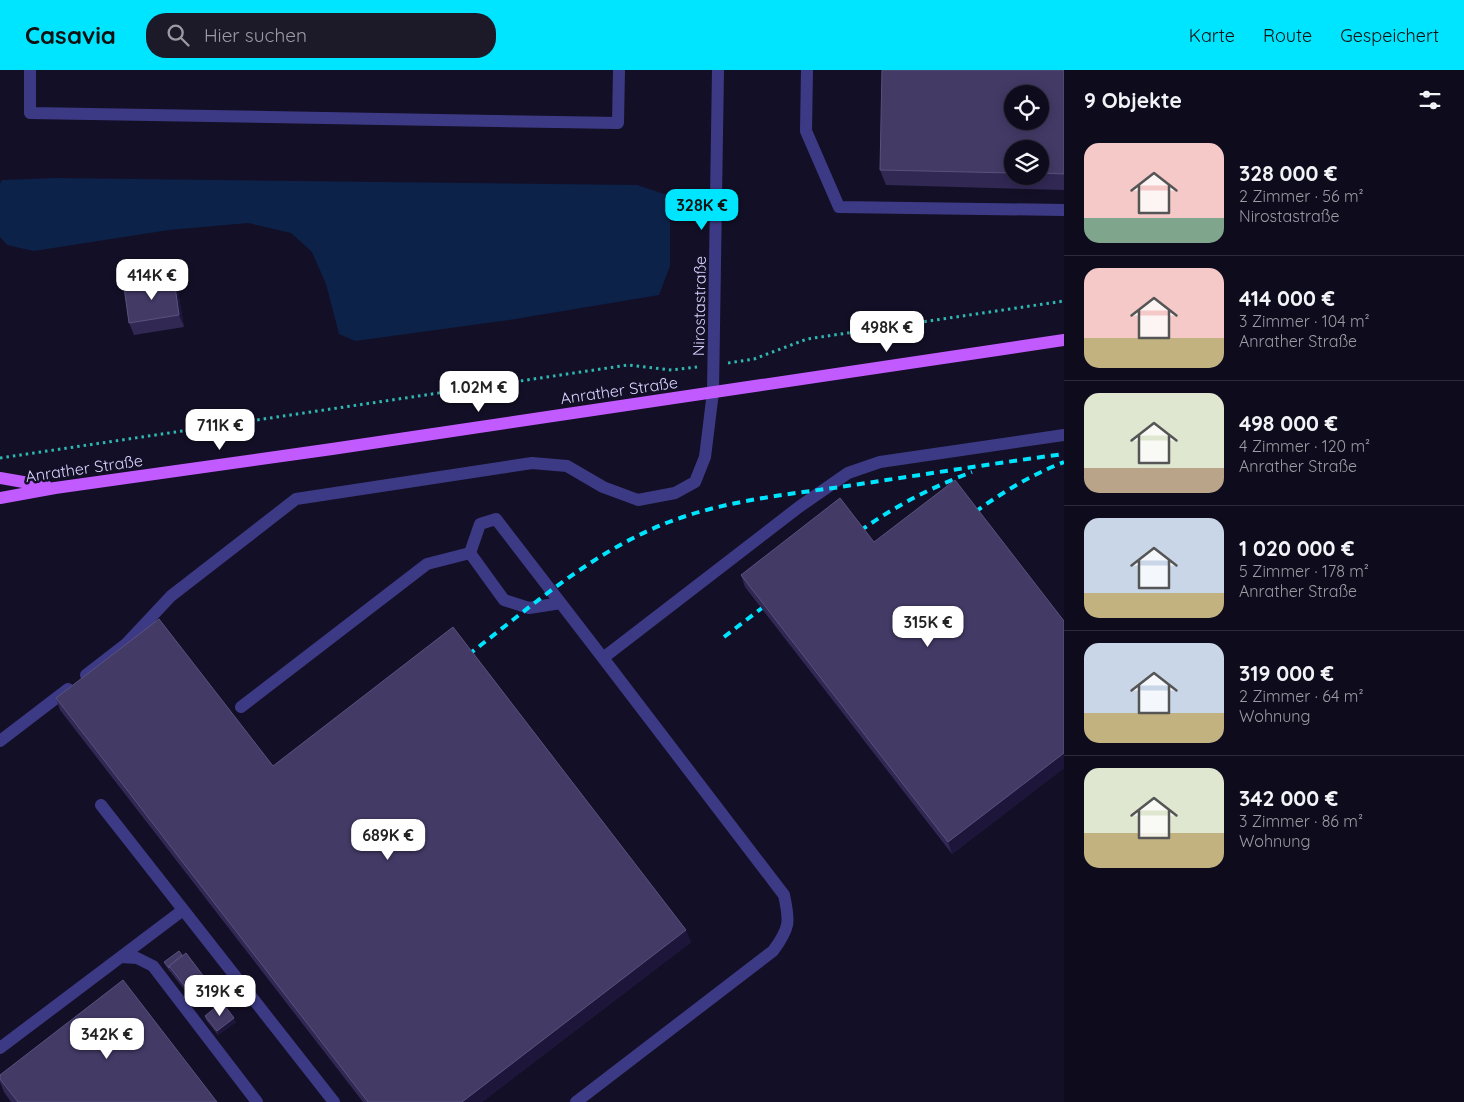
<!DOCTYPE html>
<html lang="de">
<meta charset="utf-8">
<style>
:root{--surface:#0e0b1c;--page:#1c1929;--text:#f1f3f6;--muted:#9b9ba3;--line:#2e2b3b;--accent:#00e5ff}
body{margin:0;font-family:Quicksand,sans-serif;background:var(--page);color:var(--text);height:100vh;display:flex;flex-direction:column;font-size:19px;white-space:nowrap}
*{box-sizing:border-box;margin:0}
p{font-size:16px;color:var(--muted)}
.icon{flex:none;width:28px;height:28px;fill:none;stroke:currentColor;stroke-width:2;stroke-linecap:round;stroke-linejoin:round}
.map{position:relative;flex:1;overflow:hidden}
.drawer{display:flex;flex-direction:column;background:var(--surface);width:400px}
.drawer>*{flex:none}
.fabs{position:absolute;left:1004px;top:15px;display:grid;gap:10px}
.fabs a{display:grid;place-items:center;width:45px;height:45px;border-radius:50%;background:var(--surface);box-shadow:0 2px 12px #0003,0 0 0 1px var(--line);font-size:25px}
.price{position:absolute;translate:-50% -42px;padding:0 11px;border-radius:10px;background:#fff;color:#222;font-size:16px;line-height:32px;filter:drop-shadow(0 1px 2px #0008)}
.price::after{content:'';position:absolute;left:50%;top:30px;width:15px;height:11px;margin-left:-8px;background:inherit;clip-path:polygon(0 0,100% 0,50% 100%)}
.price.selected{background:var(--accent);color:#111}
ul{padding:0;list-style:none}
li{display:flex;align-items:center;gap:15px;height:125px;padding:0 20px}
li+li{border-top:1px solid var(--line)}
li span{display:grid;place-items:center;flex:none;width:140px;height:100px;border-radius:15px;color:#555}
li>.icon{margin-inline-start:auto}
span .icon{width:60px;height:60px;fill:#fffc;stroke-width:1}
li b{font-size:21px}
h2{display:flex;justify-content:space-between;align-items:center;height:60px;padding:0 20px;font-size:21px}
header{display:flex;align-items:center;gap:30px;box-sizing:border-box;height:70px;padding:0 25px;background:var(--accent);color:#111}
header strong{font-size:24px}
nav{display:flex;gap:28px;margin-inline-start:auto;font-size:18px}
.search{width:350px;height:45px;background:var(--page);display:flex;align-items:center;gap:12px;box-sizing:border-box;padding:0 18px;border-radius:20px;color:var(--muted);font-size:19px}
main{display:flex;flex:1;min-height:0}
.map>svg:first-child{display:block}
.water{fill:#0c2248}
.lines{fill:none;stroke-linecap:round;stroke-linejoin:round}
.path{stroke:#2fb8b0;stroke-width:3;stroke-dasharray:2.5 4;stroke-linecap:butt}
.minor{stroke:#3d3a85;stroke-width:12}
.major{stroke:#c25bff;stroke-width:12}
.rail{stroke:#00e5ff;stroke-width:4;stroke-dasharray:8 6;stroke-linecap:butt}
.wall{fill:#312854;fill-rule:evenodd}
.shaded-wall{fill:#1d163a}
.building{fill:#433a66;stroke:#5a527e;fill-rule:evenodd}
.labels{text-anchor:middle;stroke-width:5;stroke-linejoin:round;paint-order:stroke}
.street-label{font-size:16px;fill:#d9d4ff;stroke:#130f26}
</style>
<header>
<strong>Casavia</strong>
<div class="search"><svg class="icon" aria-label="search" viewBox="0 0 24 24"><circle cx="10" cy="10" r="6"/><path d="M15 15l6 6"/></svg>Hier suchen</div>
<nav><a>Karte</a><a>Route</a><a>Gespeichert</a></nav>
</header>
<main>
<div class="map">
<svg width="1064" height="1032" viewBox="0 0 1064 1032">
<rect width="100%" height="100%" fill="#130f26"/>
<path class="water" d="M 56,108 L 637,115 L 667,125 L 670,152 L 670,196 L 659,225 L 509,250 L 355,271 L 339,264 L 326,214 L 312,182 L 291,163 L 248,153 L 169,160 L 34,181 L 7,175 L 0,167 L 0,114 L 2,110 Z"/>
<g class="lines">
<path class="path" d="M 728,293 L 754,289 L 807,269 L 1064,231
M 0,388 L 628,295 L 672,300 L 697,297"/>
<path class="minor" d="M 30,0 L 30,43 L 618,53 L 619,0
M 807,0 L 806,61 L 839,137 L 1064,140
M 470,483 L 504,530 L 529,538 L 561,533
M 86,605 L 126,574 L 171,526 L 296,429 L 532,393 L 567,396 L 603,417 L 638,430 L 675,423 L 695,412 L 705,387 L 713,322 L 718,0
M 241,637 L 427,494 L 470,483 L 480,454 L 496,449 L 603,588
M 0,671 L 68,619
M 101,735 L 334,1032
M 121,887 L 137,888 L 153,896 L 257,1032
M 0,978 L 183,840
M 576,1032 L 773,881 C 790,858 790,852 784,825 L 603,588 L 799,437 L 848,403 L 880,392 L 1064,365"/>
<path class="major" d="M 0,408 L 46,416
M 0,428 L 55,418 L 332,379 L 1064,270"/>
<path class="rail" d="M 975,442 C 1003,422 1031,405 1064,392
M 860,461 C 895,436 932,417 972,402
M 724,567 L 762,538
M 468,585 C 532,536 593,481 669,452 C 724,431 783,425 840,417 C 914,406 989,394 1064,384"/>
</g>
<path class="wall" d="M 1064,0 L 1064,120 L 886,115 L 880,100 ZM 1012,79 L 1040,79 L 1040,106 L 1012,106 Z
M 174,209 L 178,221 L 184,257 L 134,265 L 129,253 Z
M 874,472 L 1064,551 L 1064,698 L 952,784 L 745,517 L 741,505 Z
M 56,628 L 273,696 L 691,872 L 482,1032 L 363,1032 L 60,640 Z
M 164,892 L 214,925 L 198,937 L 172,904 L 171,902 L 170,902 L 166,896 Z
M 205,946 L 236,952 L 218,965 L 206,950 Z
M 0,1005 L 217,1032 L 11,1032 L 4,1022 L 0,1012 Z"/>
<path class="shaded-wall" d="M 174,209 L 178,221 L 184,257 L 179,245 Z
M 1064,683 L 1064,698 L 952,784 L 948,772 Z
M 686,860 L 691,872 L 482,1032 L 462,1032 Z
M 211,916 L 214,925 L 198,937 L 195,929 Z
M 234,948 L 236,952 L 218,965 L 217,961 Z"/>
<path class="building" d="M 882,0 L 1064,0 L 1064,104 L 1040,103 L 1040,79 L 1012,79 L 1012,103 L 880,100 ZM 1012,24 L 1040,24 L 1040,51 L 1012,51 Z
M 174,209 L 179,245 L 129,253 L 124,217 Z
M 955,410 L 1064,551 L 1064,683 L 948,772 L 741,505 L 840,428 L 874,472 Z
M 159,549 L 273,696 L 453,557 L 686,860 L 462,1032 L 368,1032 L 56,628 Z
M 179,881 L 182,885 L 169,896 L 169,898 L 164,892 Z
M 186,883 L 211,916 L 195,929 L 169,896 Z
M 123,910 L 217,1032 L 18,1032 L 0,1009 L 0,1005 Z
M 222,932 L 234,948 L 217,961 L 205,946 Z"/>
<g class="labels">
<g class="street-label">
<text transform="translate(699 236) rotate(-89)" y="6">Nirostastraße</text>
<text transform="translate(619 320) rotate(-8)" y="6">Anrather Straße</text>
<text transform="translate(84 398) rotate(-8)" y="6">Anrather Straße</text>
</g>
</g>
</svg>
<div class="fabs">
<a><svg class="icon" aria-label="locate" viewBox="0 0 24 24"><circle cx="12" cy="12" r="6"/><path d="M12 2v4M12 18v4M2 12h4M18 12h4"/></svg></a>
<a><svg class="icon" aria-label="layers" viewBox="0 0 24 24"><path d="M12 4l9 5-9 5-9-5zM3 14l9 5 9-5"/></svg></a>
</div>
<b class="price selected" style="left:702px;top:161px">328K €</b>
<b class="price" style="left:152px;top:231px">414K €</b>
<b class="price" style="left:887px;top:283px">498K €</b>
<b class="price" style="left:479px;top:343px">1.02M €</b>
<b class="price" style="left:220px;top:381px">711K €</b>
<b class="price" style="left:928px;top:578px">315K €</b>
<b class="price" style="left:388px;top:791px">689K €</b>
<b class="price" style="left:220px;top:947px">319K €</b>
<b class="price" style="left:107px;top:990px">342K €</b>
</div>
<section class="drawer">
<h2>9 Objekte<svg class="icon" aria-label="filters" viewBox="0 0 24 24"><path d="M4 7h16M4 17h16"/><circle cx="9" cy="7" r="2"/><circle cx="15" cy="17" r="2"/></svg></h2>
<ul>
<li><span style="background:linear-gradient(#f6c9c9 75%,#7fa58c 0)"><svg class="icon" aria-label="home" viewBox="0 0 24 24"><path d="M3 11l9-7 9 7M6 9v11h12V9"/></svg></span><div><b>328 000 €</b><p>2 Zimmer · 56 m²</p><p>Nirostastraße</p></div></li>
<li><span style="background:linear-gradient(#f6c9c9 70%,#c2b280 0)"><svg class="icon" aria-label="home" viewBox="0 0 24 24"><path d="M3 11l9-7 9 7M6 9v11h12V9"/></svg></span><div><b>414 000 €</b><p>3 Zimmer · 104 m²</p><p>Anrather Straße</p></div></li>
<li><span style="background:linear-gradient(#dfe7d0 75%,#b9a48a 0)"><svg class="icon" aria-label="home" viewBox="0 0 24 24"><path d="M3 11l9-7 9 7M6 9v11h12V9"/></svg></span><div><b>498 000 €</b><p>4 Zimmer · 120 m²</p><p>Anrather Straße</p></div></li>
<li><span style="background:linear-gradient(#c9d6e8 75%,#c2b280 0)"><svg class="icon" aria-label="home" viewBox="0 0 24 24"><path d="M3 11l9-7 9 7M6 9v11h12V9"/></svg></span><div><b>1 020 000 €</b><p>5 Zimmer · 178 m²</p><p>Anrather Straße</p></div></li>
<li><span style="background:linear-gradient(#c9d6e8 70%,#c2b280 0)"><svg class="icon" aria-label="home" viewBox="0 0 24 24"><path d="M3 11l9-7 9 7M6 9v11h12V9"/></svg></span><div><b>319 000 €</b><p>2 Zimmer · 64 m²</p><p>Wohnung</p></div></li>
<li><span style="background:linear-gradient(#dfe7d0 65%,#c2b280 0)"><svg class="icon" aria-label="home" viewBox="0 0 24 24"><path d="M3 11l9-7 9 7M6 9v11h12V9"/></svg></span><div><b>342 000 €</b><p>3 Zimmer · 86 m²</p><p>Wohnung</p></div></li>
</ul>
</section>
</main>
